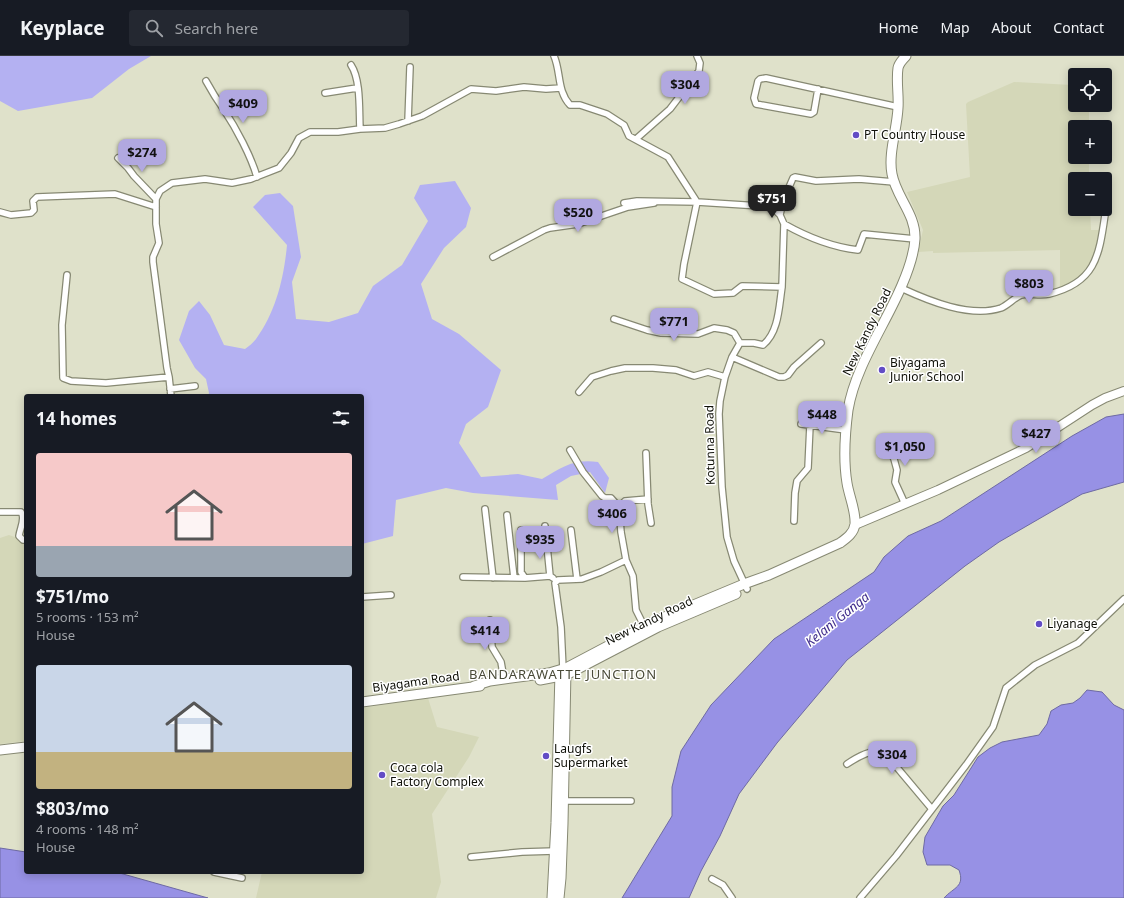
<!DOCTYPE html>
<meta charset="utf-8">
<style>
:root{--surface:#171b24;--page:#242831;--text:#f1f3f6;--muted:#9ea1a6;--line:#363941;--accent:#b1a8e0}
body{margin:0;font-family:"Noto Sans",sans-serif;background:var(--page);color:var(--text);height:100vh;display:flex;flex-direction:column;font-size:15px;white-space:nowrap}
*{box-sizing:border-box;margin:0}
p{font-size:13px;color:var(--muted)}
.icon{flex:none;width:22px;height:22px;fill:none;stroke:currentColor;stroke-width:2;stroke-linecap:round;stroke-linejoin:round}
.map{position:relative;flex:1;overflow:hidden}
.details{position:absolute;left:24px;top:338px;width:340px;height:480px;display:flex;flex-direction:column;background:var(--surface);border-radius:4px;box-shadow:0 2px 10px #0003}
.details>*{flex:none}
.buttons{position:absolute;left:1068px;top:12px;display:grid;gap:8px}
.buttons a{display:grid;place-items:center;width:44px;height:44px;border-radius:4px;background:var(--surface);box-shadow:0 2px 10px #0003;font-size:20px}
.price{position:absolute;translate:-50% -34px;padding:0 9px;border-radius:8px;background:var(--accent);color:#111;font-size:13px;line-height:26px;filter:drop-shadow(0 1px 2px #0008)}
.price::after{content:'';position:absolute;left:50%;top:24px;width:12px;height:9px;margin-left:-6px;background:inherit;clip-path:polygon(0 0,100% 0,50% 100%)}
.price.selected{background:#222;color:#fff}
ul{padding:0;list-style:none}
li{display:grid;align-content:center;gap:8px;height:212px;padding:0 12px}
li span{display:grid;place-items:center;height:124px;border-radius:4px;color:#555}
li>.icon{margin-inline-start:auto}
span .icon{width:72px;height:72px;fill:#fffc;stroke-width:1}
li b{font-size:17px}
h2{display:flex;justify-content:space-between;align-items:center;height:48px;padding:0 12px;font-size:17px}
header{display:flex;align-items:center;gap:24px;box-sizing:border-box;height:56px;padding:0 20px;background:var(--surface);border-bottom:1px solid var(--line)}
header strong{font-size:19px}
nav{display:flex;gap:22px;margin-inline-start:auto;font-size:14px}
.search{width:280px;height:36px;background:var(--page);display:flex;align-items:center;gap:10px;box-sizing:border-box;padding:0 14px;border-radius:4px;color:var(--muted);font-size:15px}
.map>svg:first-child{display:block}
.built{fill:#d4d7b8}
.green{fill:#b4b1f2}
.water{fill:#9791e5;stroke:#6e6aa3}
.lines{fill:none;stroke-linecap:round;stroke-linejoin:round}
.street-casing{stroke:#878973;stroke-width:8}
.secondary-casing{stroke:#878973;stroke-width:10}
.primary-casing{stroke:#878973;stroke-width:11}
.street{stroke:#fff;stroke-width:5.5}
.secondary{stroke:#fff;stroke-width:8}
.primary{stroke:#fff;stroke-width:9}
.poi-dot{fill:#624cc5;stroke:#fff;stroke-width:1.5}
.labels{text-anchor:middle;stroke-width:3;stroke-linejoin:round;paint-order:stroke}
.poi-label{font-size:12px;fill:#0f1008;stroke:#fff;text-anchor:start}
.street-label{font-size:12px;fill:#0f1008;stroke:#fff}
.water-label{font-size:13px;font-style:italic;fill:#402d8d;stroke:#fff}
.neighbourhood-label{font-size:13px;letter-spacing:1px;fill:#494a37;stroke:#fff}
</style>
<header>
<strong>Keyplace</strong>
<div class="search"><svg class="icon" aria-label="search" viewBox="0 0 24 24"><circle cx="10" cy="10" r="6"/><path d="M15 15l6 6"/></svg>Search here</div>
<nav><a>Home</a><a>Map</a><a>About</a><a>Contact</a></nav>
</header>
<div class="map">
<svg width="1124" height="842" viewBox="0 0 1124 842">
<rect width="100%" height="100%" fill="#dfe1ca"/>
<path class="built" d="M 1014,26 L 1072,29 L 1075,28 L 1075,49 L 1089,49 L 1089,71 L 1075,71 L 1075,101 L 1089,101 L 1089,123 L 1075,123 L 1075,153 L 1090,153 L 1091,174 L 1101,174 L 1095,200 L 1088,218 L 1060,233 L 1060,194 L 933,197 L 933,195 L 918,196 L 923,174 L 907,136 L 970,121 L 966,48 L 968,46 Z
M 9,479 L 26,485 L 26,685 L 0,688 L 0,482 Z
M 428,642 L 437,671 L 479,681 L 469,701 L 432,758 L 441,826 L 436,842 L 256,842 L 262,816 L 362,816 L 362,652 Z"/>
<path class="green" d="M 0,0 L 151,0 L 129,13 L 92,42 L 18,55 L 0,45 Z
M 455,125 L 471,152 L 466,171 L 444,192 L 421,228 L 432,263 L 459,278 L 501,314 L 488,351 L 466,368 L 459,387 L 481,421 L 518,418 L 542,423 C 563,411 573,403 598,406 L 609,422 L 605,437 L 590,416 L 571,420 L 556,429 L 558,444 L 473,437 L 446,432 L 396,444 L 393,480 L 362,488 L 362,340 L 208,340 L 209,337 L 206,323 L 195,312 L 179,284 L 189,255 L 199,245 L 210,259 L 224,289 L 245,293 C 249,290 253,287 256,283 C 276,256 284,221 287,189 L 253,151 L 265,139 L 280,137 L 293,150 L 301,201 L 292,226 L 296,263 L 329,266 L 358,257 L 373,230 L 402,209 L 428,165 L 414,142 L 420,129 Z"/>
<path class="water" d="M 1124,358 L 1124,426 L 1082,438 L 999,486 L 965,510 L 847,604 L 777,687 L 739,738 L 720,780 L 701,815 L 689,842 L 622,842 L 672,760 L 672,731 L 681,695 L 711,649 L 774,583 L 874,516 L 884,501 L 908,480 L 941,465 L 1072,380 L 1106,361 Z
M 1087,634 L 1102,636 L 1114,649 L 1124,654 L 1124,842 L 944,842 C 954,831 965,831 959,814 L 950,809 L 927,809 L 923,796 L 925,781 L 943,750 L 954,739 L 978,701 L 990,692 L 1002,686 L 1039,679 L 1047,668 L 1051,655 L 1061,649 L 1073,647 L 1080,642 Z
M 0,792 L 26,796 L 26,816 L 116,816 L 208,842 L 0,842 Z"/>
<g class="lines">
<defs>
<path id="street" d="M 554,0 C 561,16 557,35 570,49 L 580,49 L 607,58 L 624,69 L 629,80 L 668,101 L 697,146 L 684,208 L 682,223 L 714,238 L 733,237 L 742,230 L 782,231 C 779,250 779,276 763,289 L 754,287 L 740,287 L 732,301 L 725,321 L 720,345 L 719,358 L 722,431 L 727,481 L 734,505 L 747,533
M 351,9 C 361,24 359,54 360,73
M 206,25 C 212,36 217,44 224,54 C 236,72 251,100 257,121
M 818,33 L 814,56 L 811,58 L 756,48 L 754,42 L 758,25 L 760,23 L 766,22 L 898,51
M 325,37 L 357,32
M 408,65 L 410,11
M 636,83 L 670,53 L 699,15 L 700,7 L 697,0
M 118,102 L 128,112 L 134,120 L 156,143
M 624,147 L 637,145 L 697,146 L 760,150 L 773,152 L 780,159 L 783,145 L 793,122 L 795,121 L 816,125 L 859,123 L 894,126
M 0,156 L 11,159 L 31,157 L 34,154 L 33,145 L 37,141 L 115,138 L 156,151
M 780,159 L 784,168 L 782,231
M 784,168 C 807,181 831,191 858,194 L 864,178 L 915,183
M 493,201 L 544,174 L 550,172 L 578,168 L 628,151 L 654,147
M 67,219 L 62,269 L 63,322 L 71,325 L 106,327 L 169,321
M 901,232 C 929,245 970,262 1001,252 C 1008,249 1014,242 1021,239 C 1029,237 1040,240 1049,238 C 1095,227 1099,201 1105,159
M 614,263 L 647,274 L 661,277 L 698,278 L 714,272 L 727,274 L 734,277 L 740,287
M 732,301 L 779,321 L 784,321 L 788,319 L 794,311 L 821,287
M 170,333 L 195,330
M 579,336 L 592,321 L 611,315 L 625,312 L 653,312 L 676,314 L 694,320 L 708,316 L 725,321
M 171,340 L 169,321 L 167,312 L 153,206 L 153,201 L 159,187 L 156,168 L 156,143 L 160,135 L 172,127 L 205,123 L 232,127 L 251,123 L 279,112 L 291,97 L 299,82 L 310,76 L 338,76 L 360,73 L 385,72 L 399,68 L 422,60 L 471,33 L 496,35 L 524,31 L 546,33 L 561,32
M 801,368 L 846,374
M 884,382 L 894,403 L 897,414 L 895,426 L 905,448
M 570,394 L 583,416 L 602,440 L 605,442 L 611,442 L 619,451 L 621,476 L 626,504 L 633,520 L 636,554 L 645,572
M 646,397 L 648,448 L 651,467
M 619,451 L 625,445 L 648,443
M 485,453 L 493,522
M 0,456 L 21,456 C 26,462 20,472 19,480 L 23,484 L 26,484
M 507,459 L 514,522
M 794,465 L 795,437 L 797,425 L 808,412 L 810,369
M 545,470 L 550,520 L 553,522
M 521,474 L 521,516 L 525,522 L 550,520
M 571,474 L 577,523
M 463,521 L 525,522
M 362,541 L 391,539
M 490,564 L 492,591 L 501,606 L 504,623
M 563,613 L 561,571 L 555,527 L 558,524 L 582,523 L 601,516 L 626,504
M 847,708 C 856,702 873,692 884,696 L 931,752
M 563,745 L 631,745
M 471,801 L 522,796 L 555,795
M 214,816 L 242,822
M 712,823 L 723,829 L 732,842
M 860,842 L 896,800 L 966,709 L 993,671 L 1006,632 L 1035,609 L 1078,587 L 1124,543"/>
<path id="secondary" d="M 855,469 L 938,434 L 1026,392 L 1092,349 L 1105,342 L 1124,335"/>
<path id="primary" d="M 540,624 L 566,619 L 658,571 L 736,538
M 474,630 L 490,625 L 549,617 L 566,612 L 655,565 L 744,528 L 769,519 L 840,487 C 847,482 854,477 855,468 C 856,455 849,440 847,427 C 843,403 845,377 848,354 C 855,311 885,269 902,229 C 908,215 914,199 915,183 C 916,158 896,141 892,118 C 888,98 897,73 898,52 C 899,39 896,25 898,12 C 899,7 902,4 906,0
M 362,646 L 480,630
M 0,694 L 26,691
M 552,842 L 556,767 L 560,616
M 559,842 L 561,822 L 563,767 L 566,614"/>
</defs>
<use href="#street" class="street-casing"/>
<use href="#secondary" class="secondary-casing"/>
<use href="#primary" class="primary-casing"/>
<use href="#street" class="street"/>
<use href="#secondary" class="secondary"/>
<use href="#primary" class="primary"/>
</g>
<g class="poi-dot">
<circle cx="856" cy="79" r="4"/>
<circle cx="882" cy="314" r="4"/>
<circle cx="1039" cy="568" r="4"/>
<circle cx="546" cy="700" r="4"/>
<circle cx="382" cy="719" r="4"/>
</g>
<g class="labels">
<g class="poi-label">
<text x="864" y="83">PT Country House</text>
<text x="890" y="311">Biyagama<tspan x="890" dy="14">Junior School</tspan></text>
<text x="1047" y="572">Liyanage</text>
<text x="554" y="697">Laugfs<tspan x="554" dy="14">Supermarket</tspan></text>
<text x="390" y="716">Coca cola<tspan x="390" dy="14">Factory Complex</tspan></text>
</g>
<g class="street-label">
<text transform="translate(867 276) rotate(-64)" y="4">New Kandy Road</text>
<text transform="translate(710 389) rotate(-91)" y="4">Kotunna Road</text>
<text transform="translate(649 565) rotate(-26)" y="4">New Kandy Road</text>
<text transform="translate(416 626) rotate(-8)" y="4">Biyagama Road</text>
</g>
<g class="water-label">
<text transform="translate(837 563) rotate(-39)" y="5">Kelani Ganga</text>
</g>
<g class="neighbourhood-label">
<text x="563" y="623">BANDARAWATTE JUNCTION</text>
</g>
</g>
</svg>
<div class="buttons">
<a><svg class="icon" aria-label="locate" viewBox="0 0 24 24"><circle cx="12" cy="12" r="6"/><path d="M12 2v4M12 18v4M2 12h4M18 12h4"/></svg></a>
<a>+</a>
<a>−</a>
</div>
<b class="price" style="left:685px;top:49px">$304</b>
<b class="price" style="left:243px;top:68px">$409</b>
<b class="price" style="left:142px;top:117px">$274</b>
<b class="price selected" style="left:772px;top:163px">$751</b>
<b class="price" style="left:578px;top:177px">$520</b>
<b class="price" style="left:1029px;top:248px">$803</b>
<b class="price" style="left:674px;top:286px">$771</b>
<b class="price" style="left:822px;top:379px">$448</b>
<b class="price" style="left:1036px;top:398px">$427</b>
<b class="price" style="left:905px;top:411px">$1,050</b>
<b class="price" style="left:612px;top:478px">$406</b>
<b class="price" style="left:540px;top:504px">$935</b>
<b class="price" style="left:485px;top:595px">$414</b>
<b class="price" style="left:892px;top:719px">$304</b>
<section class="details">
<h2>14 homes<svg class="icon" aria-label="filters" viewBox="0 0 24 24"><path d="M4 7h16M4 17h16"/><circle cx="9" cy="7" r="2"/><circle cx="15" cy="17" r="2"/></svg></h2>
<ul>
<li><span style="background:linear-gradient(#f6c9c9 75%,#9aa5b1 0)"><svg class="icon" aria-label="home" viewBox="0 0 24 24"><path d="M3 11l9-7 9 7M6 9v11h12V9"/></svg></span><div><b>$751/mo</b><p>5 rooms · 153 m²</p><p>House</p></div></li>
<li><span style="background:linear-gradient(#c9d6e8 70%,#c2b280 0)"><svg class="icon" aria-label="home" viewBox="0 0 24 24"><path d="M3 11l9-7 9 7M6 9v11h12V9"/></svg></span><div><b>$803/mo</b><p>4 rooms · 148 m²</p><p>House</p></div></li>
</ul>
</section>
</div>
